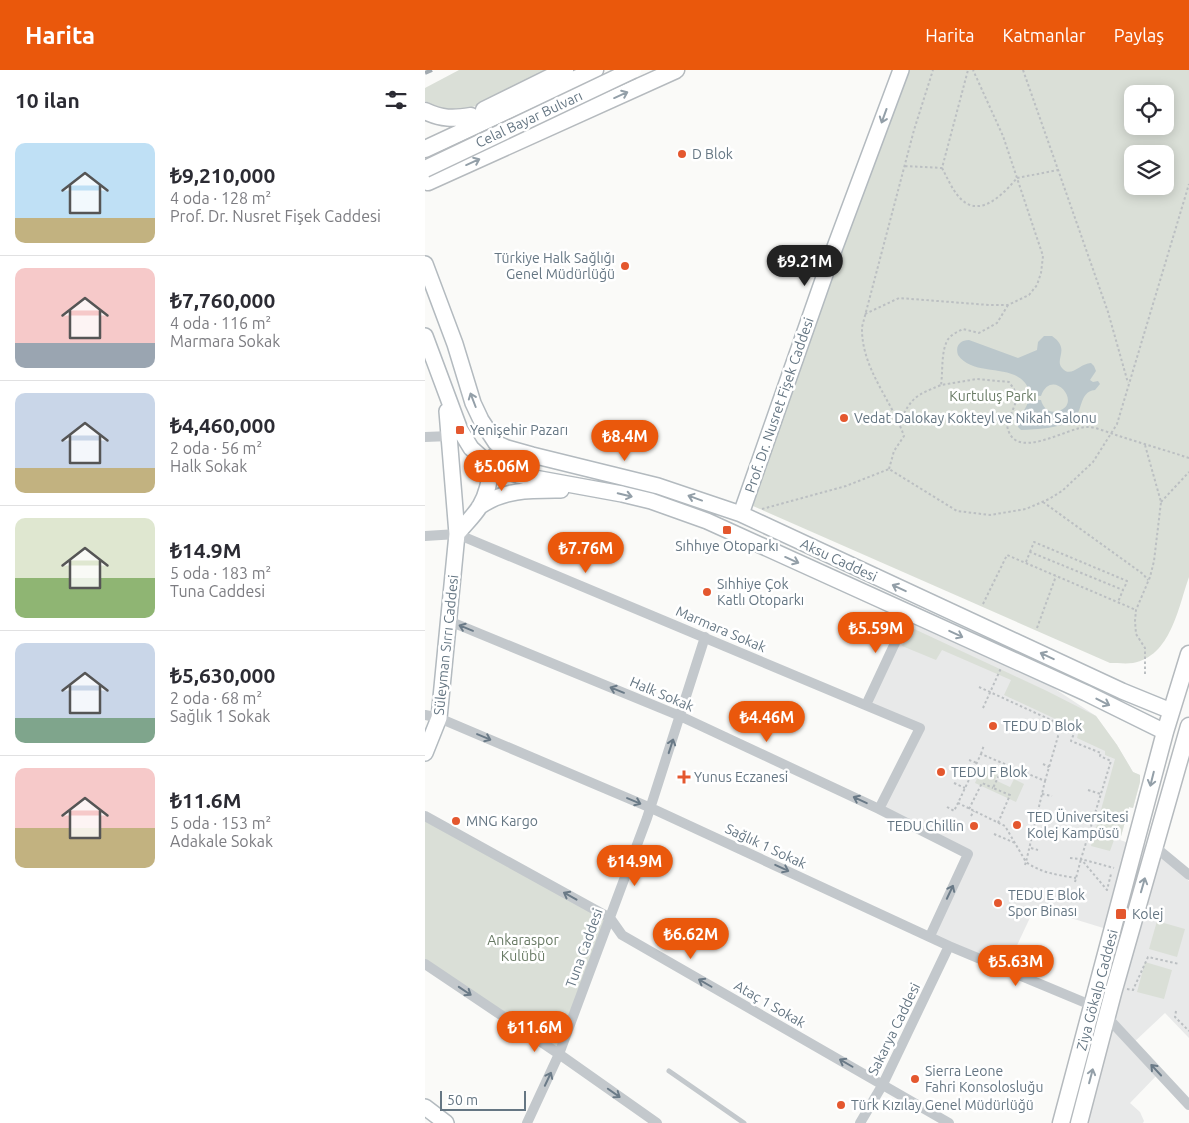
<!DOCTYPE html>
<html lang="tr">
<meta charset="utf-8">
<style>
:root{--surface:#fff;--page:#f2f2f3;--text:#2b2b33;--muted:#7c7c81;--line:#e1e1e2;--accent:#ea580c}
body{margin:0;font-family:Ubuntu,sans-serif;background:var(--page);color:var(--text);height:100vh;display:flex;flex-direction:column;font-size:19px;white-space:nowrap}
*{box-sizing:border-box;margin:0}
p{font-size:16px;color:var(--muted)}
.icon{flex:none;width:28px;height:28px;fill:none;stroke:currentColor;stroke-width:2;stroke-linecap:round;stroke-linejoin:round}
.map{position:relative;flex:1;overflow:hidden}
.side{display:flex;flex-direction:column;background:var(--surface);width:425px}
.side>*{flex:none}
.controls{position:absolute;left:699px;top:15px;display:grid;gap:10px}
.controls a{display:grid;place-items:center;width:50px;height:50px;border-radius:10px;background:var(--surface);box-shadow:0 2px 12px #0003;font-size:25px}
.scale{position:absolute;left:15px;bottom:12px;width:86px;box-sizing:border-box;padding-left:5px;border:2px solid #657683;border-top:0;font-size:14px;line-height:18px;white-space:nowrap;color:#657683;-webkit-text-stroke:4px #fff;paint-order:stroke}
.price{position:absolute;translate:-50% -42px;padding:0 11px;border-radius:18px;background:var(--accent);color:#fff;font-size:16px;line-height:32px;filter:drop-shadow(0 1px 2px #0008)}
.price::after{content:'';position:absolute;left:50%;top:30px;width:15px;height:11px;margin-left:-8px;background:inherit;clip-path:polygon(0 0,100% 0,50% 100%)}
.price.current{background:#222;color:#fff}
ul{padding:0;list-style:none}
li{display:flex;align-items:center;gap:15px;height:125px;padding:0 15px}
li+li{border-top:1px solid var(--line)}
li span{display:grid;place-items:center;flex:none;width:140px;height:100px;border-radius:10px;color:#555}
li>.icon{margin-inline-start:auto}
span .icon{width:60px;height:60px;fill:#fffc;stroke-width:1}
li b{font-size:21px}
h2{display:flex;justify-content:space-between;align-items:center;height:60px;padding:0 15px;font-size:21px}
header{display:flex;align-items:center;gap:30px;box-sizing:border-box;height:70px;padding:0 25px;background:var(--accent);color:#fff}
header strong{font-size:24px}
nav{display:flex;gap:28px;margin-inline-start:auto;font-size:18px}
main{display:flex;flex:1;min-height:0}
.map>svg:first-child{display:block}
.built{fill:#e8e9e9}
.green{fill:#dadfd7;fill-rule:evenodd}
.water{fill:#bbc7cb}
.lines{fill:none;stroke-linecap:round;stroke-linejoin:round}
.secondary-casing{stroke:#b3babf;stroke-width:18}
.primary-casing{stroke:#b5babe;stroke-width:19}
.path{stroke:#bbbfc2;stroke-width:2;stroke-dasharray:2.5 2.5;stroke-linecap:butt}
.lane{stroke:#c3c8cc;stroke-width:5}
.street{stroke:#c3c8cc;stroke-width:10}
.secondary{stroke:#fff;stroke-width:15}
.primary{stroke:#fff;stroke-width:16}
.rail{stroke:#a2aab0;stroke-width:4;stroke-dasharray:8 4;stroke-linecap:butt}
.primary-bridge-casing{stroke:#b5babe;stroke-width:19;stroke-linecap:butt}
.primary-bridge{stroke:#fff;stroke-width:16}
.oneway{stroke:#939fa8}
.oneway2{stroke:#6a7a87}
.poi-dot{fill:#e4572e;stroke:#fff;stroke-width:2}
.labels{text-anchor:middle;stroke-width:5;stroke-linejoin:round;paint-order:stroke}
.street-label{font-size:14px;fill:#657683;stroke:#fff}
.poi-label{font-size:14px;fill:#657683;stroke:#fff;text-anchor:start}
.park-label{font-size:14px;fill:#687a64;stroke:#fff}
</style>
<header>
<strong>Harita</strong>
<nav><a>Harita</a><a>Katmanlar</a><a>Paylaş</a></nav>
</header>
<main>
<section class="side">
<h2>10 ilan<svg class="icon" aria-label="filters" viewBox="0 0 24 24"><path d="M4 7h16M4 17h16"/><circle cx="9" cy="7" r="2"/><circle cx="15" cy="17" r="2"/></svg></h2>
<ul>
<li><span style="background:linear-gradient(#bfe0f5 75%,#c2b280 0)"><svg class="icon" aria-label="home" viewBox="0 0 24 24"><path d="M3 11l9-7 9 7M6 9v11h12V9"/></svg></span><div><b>₺9,210,000</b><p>4 oda · 128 m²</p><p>Prof. Dr. Nusret Fişek Caddesi</p></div></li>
<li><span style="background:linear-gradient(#f6c9c9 75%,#9aa5b1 0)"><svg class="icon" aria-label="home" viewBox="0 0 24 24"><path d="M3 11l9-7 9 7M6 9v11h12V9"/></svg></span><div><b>₺7,760,000</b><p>4 oda · 116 m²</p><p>Marmara Sokak</p></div></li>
<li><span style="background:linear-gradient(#c9d6e8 75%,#c2b280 0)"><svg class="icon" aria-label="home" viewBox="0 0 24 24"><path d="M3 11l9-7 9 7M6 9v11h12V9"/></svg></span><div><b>₺4,460,000</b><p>2 oda · 56 m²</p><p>Halk Sokak</p></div></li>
<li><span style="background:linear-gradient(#dfe7d0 60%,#8fb573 0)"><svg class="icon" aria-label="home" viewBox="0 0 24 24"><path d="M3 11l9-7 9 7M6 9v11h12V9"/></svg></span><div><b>₺14.9M</b><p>5 oda · 183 m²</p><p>Tuna Caddesi</p></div></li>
<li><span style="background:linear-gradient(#c9d6e8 75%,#7fa58c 0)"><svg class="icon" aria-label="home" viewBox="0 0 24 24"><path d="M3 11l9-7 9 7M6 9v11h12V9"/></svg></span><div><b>₺5,630,000</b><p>2 oda · 68 m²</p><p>Sağlık 1 Sokak</p></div></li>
<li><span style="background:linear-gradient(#f6c9c9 60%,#c2b280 0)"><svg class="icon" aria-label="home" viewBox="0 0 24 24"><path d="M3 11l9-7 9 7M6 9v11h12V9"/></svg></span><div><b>₺11.6M</b><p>5 oda · 153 m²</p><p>Adakale Sokak</p></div></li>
</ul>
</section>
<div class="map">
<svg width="764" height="1053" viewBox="0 0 764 1053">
<rect width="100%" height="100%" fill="#fafaf8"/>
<path class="built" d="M 484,543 L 582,587 L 671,646 L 692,675 L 708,702 L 715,705 L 715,712 L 708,738 L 704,737 L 695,770 L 710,775 L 723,776 L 764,811 L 764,968 L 740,943 L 707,974 L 734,1003 L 705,1033 L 715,1042 L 719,1051 L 718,1053 L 653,1053 L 688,923 L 697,925 L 733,794 L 721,782 L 709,781 L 688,861 L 610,837 L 581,899 L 505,866 L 543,784 L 454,739 L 495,658 L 441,635 Z"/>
<path class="green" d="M 34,0 L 127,0 C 102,12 51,43 25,40 C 16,40 8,35 0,31 L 0,18 Z
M 476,0 L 764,0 L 764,507 C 753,538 746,586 708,593 C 701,594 692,593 685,593 L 328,436 L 404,193 ZM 708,24 L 740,24 L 740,56 L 708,56 ZM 708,84 L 740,84 L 740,116 L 708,116 Z
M 485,557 L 622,621 L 671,646 L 692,675 L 708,702 L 715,705 L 715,712 L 708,738 L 704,737 L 695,770 L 689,770 L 685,781 L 666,776 L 690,689 L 680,685 L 680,681 L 652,668 L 654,660 L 579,625 L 586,610 L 517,580 L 511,590 L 477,576 Z
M 558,695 L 574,702 L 570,710 L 585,717 L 589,709 L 599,714 L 591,732 L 550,713 Z
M 0,746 L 185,848 L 134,984 L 0,894 Z
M 732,851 L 760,859 L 752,887 L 724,879 Z
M 720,892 L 747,900 L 739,929 L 712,922 Z"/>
<path class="water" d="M 619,266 L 627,266 C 646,279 629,289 637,298 C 646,309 655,293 666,293 L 669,296 L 671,301 L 665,310 L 668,312 L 673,311 L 675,314 L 670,320 C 653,322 659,342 647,350 C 633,359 613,359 596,360 L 593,357 C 593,346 602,339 604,329 L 616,330 C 618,338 624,344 633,341 C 659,334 627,296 616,326 L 605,325 C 599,289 550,310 533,285 C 530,276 535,270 544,270 L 593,288 L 612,280 L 613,272 Z"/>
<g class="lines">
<defs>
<path id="secondary" d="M 0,194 L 30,274 L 48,333 L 56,350 L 71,373 L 82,378 L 107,385 L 233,416 L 316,444 L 697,621 L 746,641
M 0,266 L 35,360 L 46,378 L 66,396 L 93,405 L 197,424 L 226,431 L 282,451 L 661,623 L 740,662
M 54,437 C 79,419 107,420 136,420
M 316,444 L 404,193 L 476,0
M 32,464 C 39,455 49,446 55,436 C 64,421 65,404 68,387
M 0,683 L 14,648 L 32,464 L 22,341
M 0,1037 L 21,1053"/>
<path id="primary" d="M 59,40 L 140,0
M 0,41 C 17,49 28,49 46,46
M 0,79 L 170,0
M 3,112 L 251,0
M 636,1053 L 740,662 L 764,584
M 654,1053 L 688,923 L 764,656"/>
</defs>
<use href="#secondary" class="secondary-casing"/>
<use href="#primary" class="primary-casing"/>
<path class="path" d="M 598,0 L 683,242 L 703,313
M 480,96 L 517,98 L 543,0
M 517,98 C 523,109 528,122 537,130 C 557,148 580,122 592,108 L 578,66 L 548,0
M 583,235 L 572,253 L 554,263 L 538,259 C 532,262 525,265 522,271 C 516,283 518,301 516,315 L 552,309 L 584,312 L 589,319 L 592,329 L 582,355 C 588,394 642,357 662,357 C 671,357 682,362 691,365 C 715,373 740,380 764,388
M 440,244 L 474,228 L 564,235 L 583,235 L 604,225 L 612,215 L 616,203 L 618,186 L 592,108 L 633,100
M 474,352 C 488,326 490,326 516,315
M 464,399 L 469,381 L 479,366 C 466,329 436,298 437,257 L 489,60 L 508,0
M 618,432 L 718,504 L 723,510
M 736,432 L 764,402
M 337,439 L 421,416 L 464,399 L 532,441 L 565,445 L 601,439 L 624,429 L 637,421 L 668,392 L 692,354 L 764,114
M 605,482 L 609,472 L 702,511 L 699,519
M 601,492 L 605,482 L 698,520 L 693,532
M 558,534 L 582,485 L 711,540
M 612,558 L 631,506
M 720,604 L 720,578 L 711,564 L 710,551 L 711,540 L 725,507 L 729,491 L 736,432 L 720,375
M 554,617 L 650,661 L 646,671 L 676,683 L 675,686 L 686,691 L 656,789 L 689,798
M 558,638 L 576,598
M 556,684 L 559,675
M 544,690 L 552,693
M 618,694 L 624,697
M 620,711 L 636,656
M 529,713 L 540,718
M 663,720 L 676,724
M 617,724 L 627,726
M 522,737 L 529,741 L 533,733
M 544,739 L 557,713 L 568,718
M 546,746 L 549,741
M 573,753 L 585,725 L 568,718 L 576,701
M 569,764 L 590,773
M 606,778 L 613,780
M 645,788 L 656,789 L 682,820 L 686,804
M 600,795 L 601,792 L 580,756 L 533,733 L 556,684 L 620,711 L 601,792 C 616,803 633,805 651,808
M 650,812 L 656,789
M 702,919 L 708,920 L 723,887 L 754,894
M 751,941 L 750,947 L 764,961"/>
<path class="lane" d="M 244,1001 L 319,1053"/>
<path class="street" d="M 0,367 L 25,366
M 0,466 L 32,464 L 495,658 L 454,739
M 24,551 L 255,646 L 454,739 L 543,784 L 505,866
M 441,635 L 484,543
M 0,645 L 14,648 L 226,738 L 524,876 L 668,936
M 0,746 L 185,848 L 197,865 L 524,1053
M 729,776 L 764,805
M 0,894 L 134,984 L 232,1053
M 682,947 L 764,1035
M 102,1053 L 134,984 L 222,748 L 280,567
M 435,1053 L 458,1014 L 524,876"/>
<use href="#secondary" class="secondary"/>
<use href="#primary" class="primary"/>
<path class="rail" d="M 0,3 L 7,0"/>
<defs>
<path id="primary-bridge" d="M 0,99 L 208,0"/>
</defs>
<use href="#primary-bridge" class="primary-bridge-casing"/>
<use href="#primary-bridge" class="primary-bridge"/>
</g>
<defs><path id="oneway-shaft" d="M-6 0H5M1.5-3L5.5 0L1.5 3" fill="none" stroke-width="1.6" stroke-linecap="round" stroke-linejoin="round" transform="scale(1.25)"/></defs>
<g class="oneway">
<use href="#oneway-shaft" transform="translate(196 25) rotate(-24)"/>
<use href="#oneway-shaft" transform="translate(459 46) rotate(110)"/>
<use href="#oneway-shaft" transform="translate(48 92) rotate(-24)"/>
<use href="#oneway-shaft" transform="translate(48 330) rotate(-111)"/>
<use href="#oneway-shaft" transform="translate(200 425) rotate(13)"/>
<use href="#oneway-shaft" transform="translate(270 428) rotate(-160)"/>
<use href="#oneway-shaft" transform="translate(367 490) rotate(24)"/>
<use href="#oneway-shaft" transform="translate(474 518) rotate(-155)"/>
<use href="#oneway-shaft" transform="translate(531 564) rotate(25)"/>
<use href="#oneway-shaft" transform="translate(622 586) rotate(-155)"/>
<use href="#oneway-shaft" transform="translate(678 632) rotate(27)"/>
<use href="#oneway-shaft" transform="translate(727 709) rotate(104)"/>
<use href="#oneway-shaft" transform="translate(718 815) rotate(-74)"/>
<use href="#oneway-shaft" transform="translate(666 1006) rotate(-75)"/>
</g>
<g class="oneway2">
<use href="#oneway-shaft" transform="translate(41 558) rotate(-158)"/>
<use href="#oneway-shaft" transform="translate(192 620) rotate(-158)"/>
<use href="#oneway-shaft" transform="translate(59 667) rotate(23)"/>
<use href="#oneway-shaft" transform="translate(246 676) rotate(-72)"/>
<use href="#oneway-shaft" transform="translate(435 730) rotate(-155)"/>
<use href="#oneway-shaft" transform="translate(209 731) rotate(23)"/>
<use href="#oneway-shaft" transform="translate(357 798) rotate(25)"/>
<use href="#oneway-shaft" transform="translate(525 822) rotate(-65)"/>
<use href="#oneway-shaft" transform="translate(145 826) rotate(-151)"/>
<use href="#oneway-shaft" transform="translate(280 913) rotate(-150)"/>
<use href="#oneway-shaft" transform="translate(40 921) rotate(34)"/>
<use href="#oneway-shaft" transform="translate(421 993) rotate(-150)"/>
<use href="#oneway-shaft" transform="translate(731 1000) rotate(-133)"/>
<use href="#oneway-shaft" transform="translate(123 1009) rotate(-65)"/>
<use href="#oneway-shaft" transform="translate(189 1023) rotate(35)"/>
</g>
<g class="poi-dot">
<circle cx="257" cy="84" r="5"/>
<circle cx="200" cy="196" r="5"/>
<circle cx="419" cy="348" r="5"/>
<rect x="30" y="355" width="10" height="10" rx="2.5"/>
<rect x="297" y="455" width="10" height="10" rx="2.5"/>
<circle cx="282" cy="522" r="5"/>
<circle cx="568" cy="656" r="5"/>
<circle cx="516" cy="702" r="5"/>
<path d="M256.5 699.5h5v5h5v5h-5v5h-5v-5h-5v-5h5z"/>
<circle cx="31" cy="751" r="5"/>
<circle cx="592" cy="755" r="5"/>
<circle cx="549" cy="756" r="5"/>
<circle cx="573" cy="833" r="5"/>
<rect x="690" y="838" width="12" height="12" rx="2.5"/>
<circle cx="490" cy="1009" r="5"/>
<circle cx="416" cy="1035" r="5"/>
</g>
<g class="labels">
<g class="street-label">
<text transform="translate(104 49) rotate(-25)" y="5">Celal Bayar Bulvarı</text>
<text transform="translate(354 335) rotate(-71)" y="5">Prof. Dr. Nusret Fişek Caddesi</text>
<text transform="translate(414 490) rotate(25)" y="5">Aksu Caddesi</text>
<text transform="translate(296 559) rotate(23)" y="5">Marmara Sokak</text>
<text transform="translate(21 575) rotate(-84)" y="5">Süleyman Sırrı Caddesi</text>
<text transform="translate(237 624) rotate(23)" y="5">Halk Sokak</text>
<text transform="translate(341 776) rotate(25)" y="5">Sağlık 1 Sokak</text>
<text transform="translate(159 878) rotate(-70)" y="5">Tuna Caddesi</text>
<text transform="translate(672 920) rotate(-75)" y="5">Ziya Gökalp Caddesi</text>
<text transform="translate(345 934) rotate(30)" y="5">Ataç 1 Sokak</text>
<text transform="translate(469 959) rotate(-64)" y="5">Sakarya Caddesi</text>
</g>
<g class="poi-label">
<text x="267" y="89">D Blok</text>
<text x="190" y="193" text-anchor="end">Türkiye Halk Sağlığı<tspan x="190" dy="16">Genel Müdürlüğü</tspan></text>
<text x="429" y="353">Vedat Dalokay Kokteyl ve Nikah Salonu</text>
<text x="45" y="365">Yenişehir Pazarı</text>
<text x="302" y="481" text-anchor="middle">Sıhhıye Otoparkı</text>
<text x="292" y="519">Sıhhiye Çok<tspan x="292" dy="16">Katlı Otoparkı</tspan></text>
<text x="578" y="661">TEDU D Blok</text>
<text x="526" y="707">TEDU F Blok</text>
<text x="269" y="712">Yunus Eczanesi</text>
<text x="602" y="752">TED Üniversitesi<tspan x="602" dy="16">Kolej Kampüsü</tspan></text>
<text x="41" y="756">MNG Kargo</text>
<text x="539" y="761" text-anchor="end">TEDU Chillin</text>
<text x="583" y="830">TEDU E Blok<tspan x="583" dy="16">Spor Binası</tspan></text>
<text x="707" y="849">Kolej</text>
<text x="500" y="1006">Sierra Leone<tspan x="500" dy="16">Fahri Konsolosluğu</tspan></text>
<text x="426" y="1040">Türk Kızılay Genel Müdürlüğü</text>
</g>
<g class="park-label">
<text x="568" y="331">Kurtuluş Parkı</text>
<text x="98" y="875">Ankaraspor<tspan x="98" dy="16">Kulübü</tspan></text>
</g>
</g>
</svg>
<div class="controls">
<a><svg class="icon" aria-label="locate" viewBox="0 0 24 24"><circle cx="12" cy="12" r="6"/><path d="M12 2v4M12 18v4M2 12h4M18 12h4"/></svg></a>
<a><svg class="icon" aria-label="layers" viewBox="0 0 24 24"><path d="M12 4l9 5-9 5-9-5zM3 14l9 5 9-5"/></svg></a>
</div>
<div class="scale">50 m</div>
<b class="price current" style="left:380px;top:217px">₺9.21M</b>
<b class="price" style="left:200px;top:392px">₺8.4M</b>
<b class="price" style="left:77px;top:422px">₺5.06M</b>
<b class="price" style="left:161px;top:504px">₺7.76M</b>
<b class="price" style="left:451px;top:584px">₺5.59M</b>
<b class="price" style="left:342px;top:673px">₺4.46M</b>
<b class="price" style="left:210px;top:817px">₺14.9M</b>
<b class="price" style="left:266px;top:890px">₺6.62M</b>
<b class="price" style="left:591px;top:917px">₺5.63M</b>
<b class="price" style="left:110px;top:983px">₺11.6M</b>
</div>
</main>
